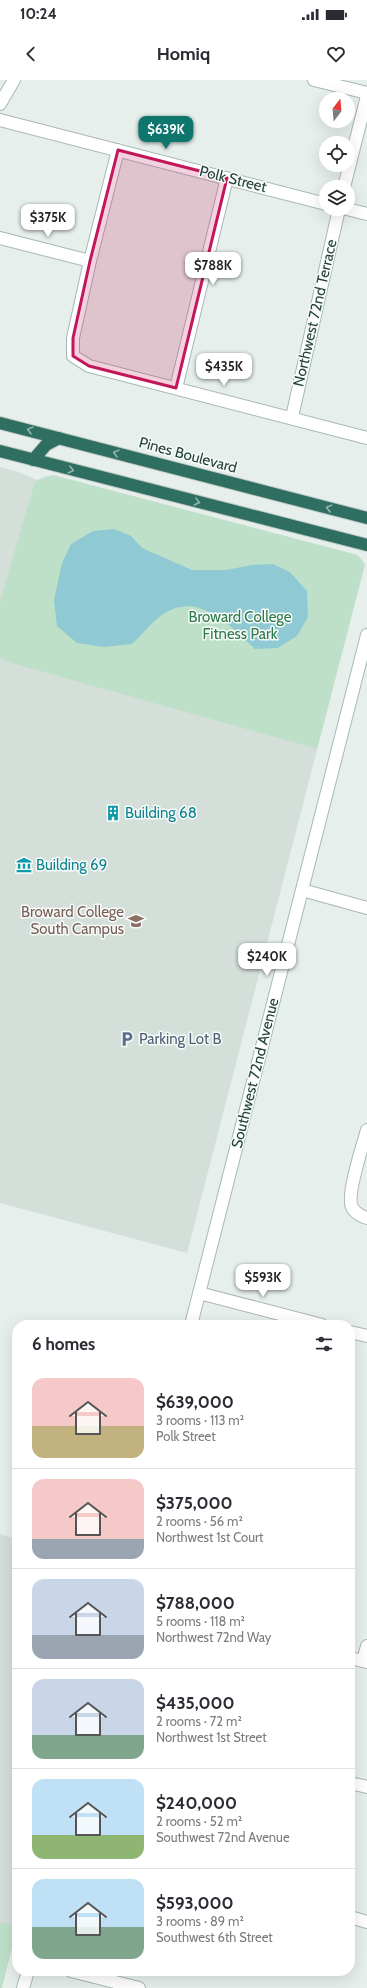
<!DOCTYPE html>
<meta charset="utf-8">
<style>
:root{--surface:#fff;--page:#f7f7f7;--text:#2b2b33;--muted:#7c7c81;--line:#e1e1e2;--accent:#0f766e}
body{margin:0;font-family:Cabin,sans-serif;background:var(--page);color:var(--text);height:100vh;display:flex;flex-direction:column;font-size:15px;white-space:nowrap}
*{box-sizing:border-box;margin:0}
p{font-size:13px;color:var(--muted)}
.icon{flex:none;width:22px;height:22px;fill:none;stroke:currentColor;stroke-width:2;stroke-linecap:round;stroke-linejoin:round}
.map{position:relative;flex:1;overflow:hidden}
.details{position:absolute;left:12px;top:1240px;width:343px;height:656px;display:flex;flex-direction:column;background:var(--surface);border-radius:16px;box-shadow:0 4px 16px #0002}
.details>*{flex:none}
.needle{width:26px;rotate:16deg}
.fabs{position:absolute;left:319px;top:12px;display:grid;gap:8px}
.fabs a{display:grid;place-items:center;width:36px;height:36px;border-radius:50%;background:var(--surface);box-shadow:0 4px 16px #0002;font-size:20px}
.price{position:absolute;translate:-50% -34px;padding:0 9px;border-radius:8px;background:#fff;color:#222;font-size:13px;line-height:26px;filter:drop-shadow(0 1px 2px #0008)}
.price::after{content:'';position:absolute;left:50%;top:24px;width:12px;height:9px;margin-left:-6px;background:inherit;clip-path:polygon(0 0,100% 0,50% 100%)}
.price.on{background:var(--accent);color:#fff}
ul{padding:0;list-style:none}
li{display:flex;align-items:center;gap:12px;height:100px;padding:0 20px}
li+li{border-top:1px solid var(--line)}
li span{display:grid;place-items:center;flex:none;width:112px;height:80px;border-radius:12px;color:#555}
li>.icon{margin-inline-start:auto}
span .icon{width:48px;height:48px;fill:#fffc;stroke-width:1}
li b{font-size:17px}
h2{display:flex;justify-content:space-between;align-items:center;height:48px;padding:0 20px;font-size:17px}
.status{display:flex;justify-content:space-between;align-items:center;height:28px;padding:0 20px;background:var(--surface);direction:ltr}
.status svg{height:11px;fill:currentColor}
header{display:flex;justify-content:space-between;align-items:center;height:52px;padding:0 20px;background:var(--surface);font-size:18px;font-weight:700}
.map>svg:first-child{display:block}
.built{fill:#d4dfda}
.green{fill:#bfe0c8}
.water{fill:#8ec9d4}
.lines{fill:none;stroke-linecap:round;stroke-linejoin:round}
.street-casing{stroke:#a8b8b2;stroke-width:14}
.secondary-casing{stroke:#a4bbb3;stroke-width:14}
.highway-casing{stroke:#c2cac8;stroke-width:14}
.street{stroke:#fff;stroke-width:12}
.secondary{stroke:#fff;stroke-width:12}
.highway{stroke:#2f6f62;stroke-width:12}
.oneway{stroke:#93b5ae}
.marked{fill:#c2185b;fill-opacity:0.2;stroke:#c2185b;stroke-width:3;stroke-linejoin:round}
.labels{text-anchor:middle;stroke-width:3;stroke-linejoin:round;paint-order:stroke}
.street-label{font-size:15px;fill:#24423a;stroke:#f7fbf9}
.park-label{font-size:15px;fill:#2d7a4b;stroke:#f7fbf9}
.culture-label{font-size:15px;fill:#0d838f;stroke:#f7fbf9;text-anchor:start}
.education-label{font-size:15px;fill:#785e54;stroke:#f7fbf9;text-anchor:end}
.service-label{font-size:15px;fill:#4e5e75;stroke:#f7fbf9;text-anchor:start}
</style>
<div class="status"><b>10:24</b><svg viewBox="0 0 49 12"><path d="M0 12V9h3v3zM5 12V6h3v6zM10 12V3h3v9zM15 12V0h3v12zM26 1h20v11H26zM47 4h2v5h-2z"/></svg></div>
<header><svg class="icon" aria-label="back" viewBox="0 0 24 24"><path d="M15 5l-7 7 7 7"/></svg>Homiq<svg class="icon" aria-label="heart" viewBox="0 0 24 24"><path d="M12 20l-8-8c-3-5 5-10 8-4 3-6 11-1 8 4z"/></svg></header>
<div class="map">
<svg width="367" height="1908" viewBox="0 0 367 1908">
<rect width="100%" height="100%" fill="#e6efeb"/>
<path class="built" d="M 0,387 L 19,392 L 37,400 L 45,396 L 56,396 L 358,475 L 365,484 L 187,1173 L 0,1123 Z
M 0,1454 L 17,1459 L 17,1841 L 15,1849 L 0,1845 Z"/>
<path class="green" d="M 53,395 L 357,475 L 365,484 L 317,669 L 8,582 L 0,577 L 0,521 L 35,402 Z
M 0,1842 L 17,1847 L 2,1908 L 0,1908 Z"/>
<path class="water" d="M 114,449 L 131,456 L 142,468 L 192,490 L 226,490 L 252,485 L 273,484 L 290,492 L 307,511 L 308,537 L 297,556 L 278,568 L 255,569 C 229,544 195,507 158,538 C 149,545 141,556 132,564 L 104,567 L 77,563 L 57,546 L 54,520 L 62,483 L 71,464 L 93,451 Z"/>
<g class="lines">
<defs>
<path id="street" d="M 314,0 L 367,13
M 0,24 L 14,0
M 0,40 L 326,124
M 118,70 L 90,181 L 73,258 L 73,276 L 89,286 L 367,358
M 344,107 L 367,16
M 347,129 L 367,134
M 0,158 L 90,181
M 176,308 L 227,98
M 292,337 L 339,129
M 302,810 L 367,828
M 367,1050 C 363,1064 346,1116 352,1127 C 354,1132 362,1137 367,1138
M 199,1213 L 322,1245
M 350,1252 L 367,1256
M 350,1578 L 367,1582
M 363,1581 L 367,1566
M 350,1703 L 367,1707
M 350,1837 L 367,1842
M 71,1891 L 139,1908"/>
<path id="secondary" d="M 191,1245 L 367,555
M 23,1908 L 28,1891"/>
<path id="highway" d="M 0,343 L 367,438
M 0,371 L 367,465
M 33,380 L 46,365 L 59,358"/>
</defs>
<use href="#street" class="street-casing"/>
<use href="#secondary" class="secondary-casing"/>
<use href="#highway" class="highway-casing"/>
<use href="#street" class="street"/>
<use href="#secondary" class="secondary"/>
<use href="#highway" class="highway"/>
</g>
<defs><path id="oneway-chevron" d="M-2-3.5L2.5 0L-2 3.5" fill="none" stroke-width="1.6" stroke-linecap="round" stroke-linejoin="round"/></defs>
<g class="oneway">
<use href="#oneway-chevron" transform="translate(30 350) rotate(-165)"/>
<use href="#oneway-chevron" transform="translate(116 373) rotate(-165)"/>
<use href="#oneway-chevron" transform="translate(71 390) rotate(14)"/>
<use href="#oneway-chevron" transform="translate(197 422) rotate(14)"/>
<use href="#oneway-chevron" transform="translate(329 428) rotate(-165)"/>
</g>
<path class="marked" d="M 118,70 L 227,98 L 176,308 L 89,286 L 73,276 L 73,258 L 90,181 Z"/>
<defs>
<symbol id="building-bare" viewBox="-9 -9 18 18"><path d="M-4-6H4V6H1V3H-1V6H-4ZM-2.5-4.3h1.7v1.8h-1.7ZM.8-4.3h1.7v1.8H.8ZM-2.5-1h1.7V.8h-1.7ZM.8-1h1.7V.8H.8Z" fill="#0f9aa8" stroke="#f7fbf9" stroke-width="2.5" paint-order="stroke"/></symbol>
<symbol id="museum-bare" viewBox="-9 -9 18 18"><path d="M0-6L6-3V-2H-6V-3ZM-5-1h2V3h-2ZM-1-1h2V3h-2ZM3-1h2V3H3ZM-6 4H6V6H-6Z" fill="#0f9aa8" stroke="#f7fbf9" stroke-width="2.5" paint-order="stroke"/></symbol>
<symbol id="university-bare" viewBox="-9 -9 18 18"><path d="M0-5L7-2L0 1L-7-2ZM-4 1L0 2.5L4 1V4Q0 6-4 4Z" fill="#8d6e63" stroke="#f7fbf9" stroke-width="2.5" paint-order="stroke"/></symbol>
<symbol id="parking-bare" viewBox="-9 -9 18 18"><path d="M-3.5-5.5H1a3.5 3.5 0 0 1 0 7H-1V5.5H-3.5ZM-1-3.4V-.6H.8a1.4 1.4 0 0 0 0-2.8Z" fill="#5c6f8a" stroke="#f7fbf9" stroke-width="2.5" paint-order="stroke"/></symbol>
</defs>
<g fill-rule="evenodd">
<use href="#building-bare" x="102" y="722" width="22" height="22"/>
<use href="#museum-bare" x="13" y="774" width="22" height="22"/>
<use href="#university-bare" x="125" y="830" width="22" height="22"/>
<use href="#parking-bare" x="116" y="948" width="22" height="22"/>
</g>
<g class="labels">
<g class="street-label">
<text transform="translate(233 99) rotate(14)" y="5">Polk Street</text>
<text transform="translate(315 233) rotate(-77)" y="5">Northwest 72nd Terrace</text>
<text transform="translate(188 375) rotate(15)" y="5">Pines Boulevard</text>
<text transform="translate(255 993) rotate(-76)" y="5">Southwest 72nd Avenue</text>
</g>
<g class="park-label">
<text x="240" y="542">Broward College<tspan x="240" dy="17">Fitness Park</tspan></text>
</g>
<g class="culture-label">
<text x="125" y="738">Building 68</text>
<text x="36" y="790">Building 69</text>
</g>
<g class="education-label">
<text x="124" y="837">Broward College<tspan x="124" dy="17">South Campus</tspan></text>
</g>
<g class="service-label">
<text x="139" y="964">Parking Lot B</text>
</g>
</g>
</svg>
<div class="fabs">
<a><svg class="needle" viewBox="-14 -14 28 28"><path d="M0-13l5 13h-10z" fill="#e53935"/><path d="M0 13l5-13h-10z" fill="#7c7c81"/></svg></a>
<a><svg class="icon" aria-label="locate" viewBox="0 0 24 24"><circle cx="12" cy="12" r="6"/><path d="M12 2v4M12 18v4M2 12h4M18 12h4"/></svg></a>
<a><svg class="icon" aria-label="layers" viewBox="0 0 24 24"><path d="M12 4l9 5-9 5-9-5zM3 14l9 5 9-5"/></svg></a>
</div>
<b class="price on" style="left:166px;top:70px">$639K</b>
<b class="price" style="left:48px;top:158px">$375K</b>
<b class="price" style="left:213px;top:206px">$788K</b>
<b class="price" style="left:224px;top:307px">$435K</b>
<b class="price" style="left:267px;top:897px">$240K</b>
<b class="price" style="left:263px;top:1218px">$593K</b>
<section class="details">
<h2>6 homes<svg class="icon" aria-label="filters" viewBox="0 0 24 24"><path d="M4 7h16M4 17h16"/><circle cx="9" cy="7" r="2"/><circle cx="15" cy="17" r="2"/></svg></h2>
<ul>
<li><span style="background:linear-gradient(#f6c9c9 60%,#c2b280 0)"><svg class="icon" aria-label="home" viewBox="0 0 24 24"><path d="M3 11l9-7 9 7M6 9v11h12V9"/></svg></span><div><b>$639,000</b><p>3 rooms · 113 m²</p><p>Polk Street</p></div></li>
<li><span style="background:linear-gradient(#f6c9c9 75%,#9aa5b1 0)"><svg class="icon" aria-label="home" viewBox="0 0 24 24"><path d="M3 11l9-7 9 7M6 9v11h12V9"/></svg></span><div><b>$375,000</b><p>2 rooms · 56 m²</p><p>Northwest 1st Court</p></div></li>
<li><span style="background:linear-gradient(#c9d6e8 70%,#9aa5b1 0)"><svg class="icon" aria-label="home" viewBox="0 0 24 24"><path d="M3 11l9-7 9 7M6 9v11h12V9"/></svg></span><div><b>$788,000</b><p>5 rooms · 118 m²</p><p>Northwest 72nd Way</p></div></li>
<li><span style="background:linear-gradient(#c9d6e8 70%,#7fa58c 0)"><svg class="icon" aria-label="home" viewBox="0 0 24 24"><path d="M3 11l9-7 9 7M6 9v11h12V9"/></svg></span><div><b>$435,000</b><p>2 rooms · 72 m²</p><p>Northwest 1st Street</p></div></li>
<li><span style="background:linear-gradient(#bfe0f5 70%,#8fb573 0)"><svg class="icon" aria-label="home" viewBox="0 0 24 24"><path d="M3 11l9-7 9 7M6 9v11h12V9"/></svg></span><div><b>$240,000</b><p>2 rooms · 52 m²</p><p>Southwest 72nd Avenue</p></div></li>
<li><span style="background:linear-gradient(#bfe0f5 60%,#7fa58c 0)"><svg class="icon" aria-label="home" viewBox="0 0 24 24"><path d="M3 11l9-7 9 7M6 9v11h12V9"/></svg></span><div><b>$593,000</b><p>3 rooms · 89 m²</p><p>Southwest 6th Street</p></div></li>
</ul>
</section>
</div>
